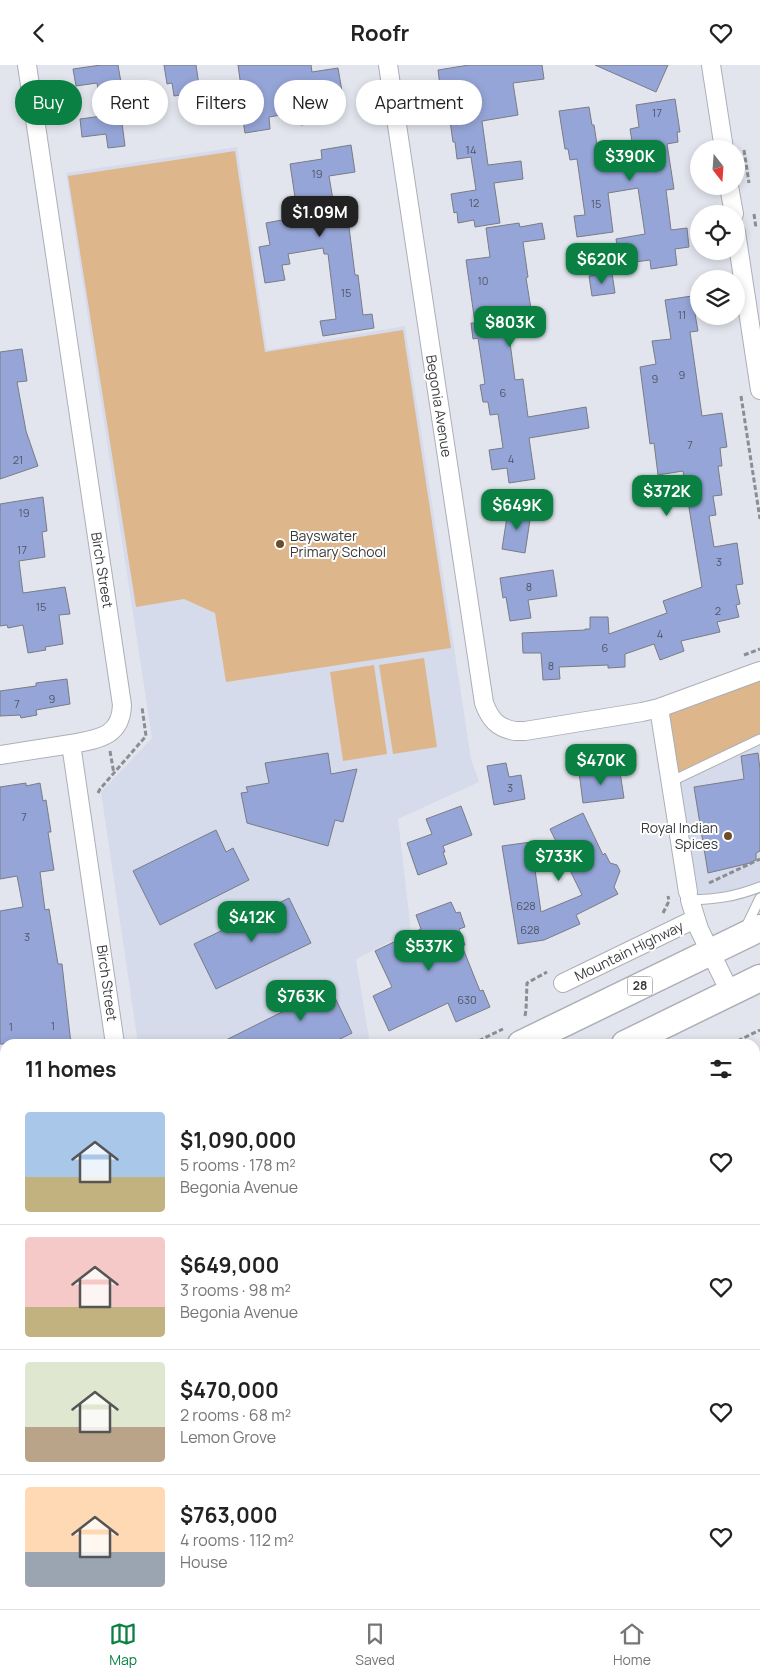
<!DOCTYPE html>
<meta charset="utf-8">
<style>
:root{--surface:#fff;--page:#f2f2f2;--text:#222;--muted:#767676;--line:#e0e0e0;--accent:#0b8043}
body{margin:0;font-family:Manrope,sans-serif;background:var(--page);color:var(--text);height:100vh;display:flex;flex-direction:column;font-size:19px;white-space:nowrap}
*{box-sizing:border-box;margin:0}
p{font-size:16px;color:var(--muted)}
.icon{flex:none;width:28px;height:28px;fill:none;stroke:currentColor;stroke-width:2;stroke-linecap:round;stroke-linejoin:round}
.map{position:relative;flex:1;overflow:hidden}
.sheet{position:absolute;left:0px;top:974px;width:760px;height:571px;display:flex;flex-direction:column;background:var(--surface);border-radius:15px 15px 0 0;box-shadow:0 2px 8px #0003}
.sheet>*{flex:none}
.top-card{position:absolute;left:15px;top:15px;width:500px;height:45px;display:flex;gap:10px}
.needle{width:32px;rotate:163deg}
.tools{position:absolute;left:690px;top:75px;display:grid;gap:10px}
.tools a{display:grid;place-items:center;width:55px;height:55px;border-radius:50%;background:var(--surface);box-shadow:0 2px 8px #0003;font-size:25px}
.price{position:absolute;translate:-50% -42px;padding:0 11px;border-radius:10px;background:var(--accent);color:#fff;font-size:16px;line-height:32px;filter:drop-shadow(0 1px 2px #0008)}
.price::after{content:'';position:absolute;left:50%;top:30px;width:15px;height:11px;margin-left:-8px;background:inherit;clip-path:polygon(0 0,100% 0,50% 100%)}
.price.current{background:#222;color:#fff}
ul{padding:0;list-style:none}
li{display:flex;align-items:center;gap:15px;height:125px;padding:0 25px}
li+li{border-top:1px solid var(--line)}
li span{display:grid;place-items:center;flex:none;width:140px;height:100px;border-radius:5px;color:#555}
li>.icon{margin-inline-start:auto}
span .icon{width:60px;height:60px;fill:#fffc;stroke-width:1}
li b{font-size:21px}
h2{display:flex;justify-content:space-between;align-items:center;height:60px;padding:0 25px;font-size:21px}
.pill{padding:0 18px;border-radius:22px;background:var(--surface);box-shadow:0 2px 8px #0003;font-size:18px;line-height:45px}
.pill.current{background:var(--accent);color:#fff}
header{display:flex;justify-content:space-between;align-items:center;height:65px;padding:0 25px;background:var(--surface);font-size:22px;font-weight:700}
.tabs{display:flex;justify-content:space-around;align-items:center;height:70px;border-top:1px solid var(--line);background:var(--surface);font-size:14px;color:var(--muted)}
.tabs a{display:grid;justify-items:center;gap:2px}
.tabs .current{color:var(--accent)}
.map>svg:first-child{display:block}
.built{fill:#d5dbea}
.green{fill:#deb68c}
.building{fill:#95a5d7;stroke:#797c84}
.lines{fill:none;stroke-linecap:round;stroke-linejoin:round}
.service-casing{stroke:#acafb7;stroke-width:11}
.minor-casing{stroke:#acafb7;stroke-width:20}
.primary-casing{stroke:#acafb7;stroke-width:29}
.path{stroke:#8b8d92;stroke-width:3;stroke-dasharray:5 2.5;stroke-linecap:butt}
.service{stroke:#fff;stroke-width:9}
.minor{stroke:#fff;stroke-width:18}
.primary{stroke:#fff;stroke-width:26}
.poi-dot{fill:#704d26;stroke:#fff;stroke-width:2}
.labels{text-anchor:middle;stroke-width:4;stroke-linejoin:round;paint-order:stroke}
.number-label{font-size:11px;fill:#505564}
.shield{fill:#fff;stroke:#747577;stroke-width:1}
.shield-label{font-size:12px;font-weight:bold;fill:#393a3d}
.street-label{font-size:14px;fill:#393a3d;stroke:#fff}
.poi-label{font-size:14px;fill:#393a3d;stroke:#fff;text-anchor:start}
</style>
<header><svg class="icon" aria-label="back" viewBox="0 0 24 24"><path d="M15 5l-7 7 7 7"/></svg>Roofr<svg class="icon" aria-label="heart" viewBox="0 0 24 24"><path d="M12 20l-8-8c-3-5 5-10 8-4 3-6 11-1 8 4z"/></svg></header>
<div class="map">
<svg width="760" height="1544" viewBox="0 0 760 1544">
<rect width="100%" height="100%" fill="#e2e5ed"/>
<path class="built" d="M 237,82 L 267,285 L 405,261 L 471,694 L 479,717 L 398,754 L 411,866 L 356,894 L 370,979 L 138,979 L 101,727 L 152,673 L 66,108 Z
M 760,674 L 760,822 L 690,835 L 670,717 Z"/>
<path class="green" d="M 235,86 L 265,287 L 403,265 L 451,583 L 226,617 L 215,548 L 184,534 L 136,542 L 68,111 Z
M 424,593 L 437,682 L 393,689 L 379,600 Z
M 374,600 L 387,689 L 343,696 L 330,607 Z
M 760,606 L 760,674 L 670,717 L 659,643 Z"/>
<path class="building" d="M 101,0 L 118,0 L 124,35 L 119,35 L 125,81 L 108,83 L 106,69 L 82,72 L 80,54 L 102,51 L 97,18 L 76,21 L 73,4 Z
M 164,0 L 196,0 L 200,27 L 174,31 L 172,18 L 167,19 Z
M 238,0 L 311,0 L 312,7 L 338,3 L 344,38 L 339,38 L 341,50 L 320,53 L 321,57 L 301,60 L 299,47 L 269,52 L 270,64 L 245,68 L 239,30 L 242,29 Z
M 469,0 L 542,0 L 544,14 L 513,18 L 518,50 L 482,56 L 488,100 L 521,96 L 523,114 L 494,118 L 500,158 L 475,162 L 474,155 L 458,158 L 457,147 L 454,148 L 451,129 L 476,125 L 471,92 L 457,94 L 455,77 L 453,77 L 445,20 L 440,21 L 438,5 Z
M 595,0 L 668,0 L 656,27 Z
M 675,34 L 680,67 L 677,67 L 678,77 L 667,79 L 674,124 L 666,125 L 671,165 L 687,163 L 689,182 L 675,184 L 677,200 L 651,204 L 650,195 L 620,199 L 616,174 L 645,169 L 638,123 L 608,128 L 613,167 L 577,172 L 574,151 L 585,150 L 577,94 L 570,95 L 568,84 L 565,84 L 559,46 L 589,42 L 592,60 L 594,60 L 601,106 L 636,101 L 630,64 L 639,62 L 636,40 Z
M 351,80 L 355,107 L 329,111 L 335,147 L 347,146 L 355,210 L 358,210 L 363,250 L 372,249 L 374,263 L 323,271 L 320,256 L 336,254 L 328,189 L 324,189 L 323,183 L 288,189 L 290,199 L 282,200 L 285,215 L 265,218 L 259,182 L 270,180 L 266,158 L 298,152 L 290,99 L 322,94 L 321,85 Z
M 519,158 L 520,162 L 542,158 L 545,174 L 523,177 L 528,212 L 526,213 L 531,244 L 524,245 L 527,267 L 509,270 L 515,315 L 523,314 L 528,352 L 586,342 L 589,363 L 529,373 L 535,414 L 509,418 L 507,403 L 492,405 L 489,385 L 503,383 L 498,349 L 490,350 L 488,337 L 483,337 L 480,320 L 485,319 L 478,273 L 473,274 L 471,258 L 475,258 L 466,195 L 490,192 L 486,163 Z
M 612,208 L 615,228 L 592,231 L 589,211 Z
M 692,231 L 698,266 L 690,267 L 702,351 L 722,348 L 727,382 L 720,383 L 722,401 L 718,401 L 722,430 L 713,431 L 716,450 L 709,451 L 714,482 L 737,478 L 743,519 L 736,520 L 740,539 L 736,540 L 739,552 L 717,557 L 720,567 L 681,576 L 684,586 L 660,595 L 654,579 L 625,589 L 625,602 L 608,603 L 608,600 L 559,602 L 560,614 L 543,615 L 541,588 L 523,588 L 522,568 L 585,565 L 585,564 L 590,564 L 590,552 L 608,552 L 609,569 L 667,548 L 663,536 L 702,522 L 683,406 L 658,410 L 654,378 L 650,379 L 640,302 L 656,299 L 652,276 L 671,274 L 665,235 Z
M 22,284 L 27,316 L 17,317 L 26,366 L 38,401 L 0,414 L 0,287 Z
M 43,432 L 47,466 L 42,467 L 45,492 L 19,496 L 23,528 L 65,522 L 70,549 L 59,550 L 63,579 L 45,582 L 46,585 L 28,588 L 23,560 L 8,563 L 7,560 L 0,561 L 0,439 Z
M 508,445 L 531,448 L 525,488 L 502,484 Z
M 553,505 L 557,531 L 528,535 L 531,553 L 510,556 L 506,532 L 503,533 L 500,513 Z
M 67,614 L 70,639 L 36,645 L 37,650 L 21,653 L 20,650 L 0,651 L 0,626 L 36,621 L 36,618 Z
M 328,688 L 331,709 L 357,704 L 343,757 L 335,755 L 328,781 L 247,758 L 241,728 L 248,727 L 246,722 L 269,718 L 265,698 Z
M 758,688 L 760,704 L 760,786 L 756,788 L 756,795 L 750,798 L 708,808 L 694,722 L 744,714 L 741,691 Z
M 506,698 L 509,712 L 521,710 L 525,734 L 494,740 L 487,701 Z
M 602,704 L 603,710 L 620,707 L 624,733 L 583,738 L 579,707 Z
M 26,718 L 26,721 L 40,718 L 43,736 L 46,735 L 51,767 L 48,767 L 54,805 L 40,807 L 45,845 L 49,844 L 58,899 L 62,899 L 71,979 L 0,979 L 0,846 L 23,842 L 17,811 L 0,814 L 0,722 Z
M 461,741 L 472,770 L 443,781 L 445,787 L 443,787 L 447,799 L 418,810 L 407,778 L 432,769 L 426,754 Z
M 583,748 L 603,790 L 605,788 L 610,798 L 617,800 L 620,806 L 614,822 L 618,829 L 576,850 L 580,859 L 544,875 L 518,879 L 502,781 L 531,777 L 541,847 L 582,830 L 550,764 Z
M 216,765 L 226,787 L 233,783 L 249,815 L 160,860 L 133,806 Z
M 289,833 L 311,878 L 216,924 L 194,879 Z
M 451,837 L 456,848 L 460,847 L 465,862 L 459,864 L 465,880 L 462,881 L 480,926 L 483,925 L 490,942 L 456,957 L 448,938 L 389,966 L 373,931 L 392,922 L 375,886 L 421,864 L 416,850 Z
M 327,916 L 352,968 L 330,979 L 218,979 L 290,943 L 286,936 Z"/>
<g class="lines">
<defs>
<path id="service" d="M 670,717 L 760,674
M 689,832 L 690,835 C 717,834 734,832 760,822
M 746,862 L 760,833"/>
<path id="minor" d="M 27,0 L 122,640 C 121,672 98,674 71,679 L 115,979
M 388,0 L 484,638 C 490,654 497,663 515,666 L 525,666 L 642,647 L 659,643 L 760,606
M 711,0 L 724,84
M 729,121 L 734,149
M 736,167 L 760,325
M 659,643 L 688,827
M 0,690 L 71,679
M 690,835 L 699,864 L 730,927
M 563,918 L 695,854
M 0,1382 L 5,1399
M 48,1540 L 49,1544"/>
<path id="primary" d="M 521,979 L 760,863
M 625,979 L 760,913
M 0,1231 L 5,1229
M 0,1280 L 5,1278"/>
</defs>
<use href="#service" class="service-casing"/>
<use href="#minor" class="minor-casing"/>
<use href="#primary" class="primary-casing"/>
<path class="path" d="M 744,85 L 749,118
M 754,149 L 756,163
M 741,331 L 760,454
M 744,590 L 760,584
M 110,686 L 114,709
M 98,728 L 100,724 L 146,671 L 142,642
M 709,818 L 760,794
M 663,848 L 669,836 L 668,831
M 525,951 L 526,945 L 527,918 L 547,907
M 472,979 L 503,964
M 731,979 L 760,965
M 755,1250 L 760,1250
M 755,1364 L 760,1364
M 522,1540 L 531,1544"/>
<use href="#service" class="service"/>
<use href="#minor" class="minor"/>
<use href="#primary" class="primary"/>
</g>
<g class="poi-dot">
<circle cx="280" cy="479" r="5"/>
<circle cx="728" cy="771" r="5"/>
</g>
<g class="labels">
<g class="number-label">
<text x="657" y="52">17</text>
<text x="471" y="89">14</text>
<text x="317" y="113">19</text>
<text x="474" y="142">12</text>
<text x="596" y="143">15</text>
<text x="483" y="220">10</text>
<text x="346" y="232">15</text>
<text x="682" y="254">11</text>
<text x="682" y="314">9</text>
<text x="655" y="318">9</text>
<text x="503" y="332">6</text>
<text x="690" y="384">7</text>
<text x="511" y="398">4</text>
<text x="18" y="399">21</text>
<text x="24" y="452">19</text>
<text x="22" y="489">17</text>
<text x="719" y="501">3</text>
<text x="529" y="526">8</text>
<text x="41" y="546">15</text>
<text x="718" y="550">2</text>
<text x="660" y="573">4</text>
<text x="605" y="587">6</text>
<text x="551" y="605">8</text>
<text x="52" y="638">9</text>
<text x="17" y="643">7</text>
<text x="510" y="727">3</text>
<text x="24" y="756">7</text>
<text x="526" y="845">628</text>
<text x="530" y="869">628</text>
<text x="27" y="876">3</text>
<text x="467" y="939">630</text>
<text x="53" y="965">1</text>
<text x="11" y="966">1</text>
</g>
<rect class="shield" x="627.5" y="911.5" width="25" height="19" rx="4"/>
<g class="shield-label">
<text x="640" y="925">28</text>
</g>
<g class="street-label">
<text transform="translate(439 341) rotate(81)" y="5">Begonia Avenue</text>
<text transform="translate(102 505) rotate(81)" y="5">Birch Street</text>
<text transform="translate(629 886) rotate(-26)" y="5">Mountain Highway</text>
<text transform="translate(107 918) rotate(82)" y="5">Birch Street</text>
</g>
<g class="poi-label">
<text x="290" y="476">Bayswater<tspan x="290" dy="16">Primary School</tspan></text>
<text x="718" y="768" text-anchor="end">Royal Indian<tspan x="718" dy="16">Spices</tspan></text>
</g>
</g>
</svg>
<div class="tools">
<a><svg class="needle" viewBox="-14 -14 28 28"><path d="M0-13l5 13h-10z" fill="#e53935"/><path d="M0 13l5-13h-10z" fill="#767676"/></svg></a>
<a><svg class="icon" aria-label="locate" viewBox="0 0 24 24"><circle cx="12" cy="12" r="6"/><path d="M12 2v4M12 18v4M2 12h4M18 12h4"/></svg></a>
<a><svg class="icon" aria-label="layers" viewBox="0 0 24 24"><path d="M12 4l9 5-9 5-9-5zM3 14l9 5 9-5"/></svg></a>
</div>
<b class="price" style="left:630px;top:117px">$390K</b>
<b class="price current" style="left:320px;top:173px">$1.09M</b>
<b class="price" style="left:602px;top:220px">$620K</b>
<b class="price" style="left:510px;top:283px">$803K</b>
<b class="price" style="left:667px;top:452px">$372K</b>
<b class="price" style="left:517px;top:466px">$649K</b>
<b class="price" style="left:601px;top:721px">$470K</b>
<b class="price" style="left:559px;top:817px">$733K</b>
<b class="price" style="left:252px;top:878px">$412K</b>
<b class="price" style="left:429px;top:907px">$537K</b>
<b class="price" style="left:301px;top:957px">$763K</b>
<div class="top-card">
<a class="pill current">Buy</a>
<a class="pill">Rent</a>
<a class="pill">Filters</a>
<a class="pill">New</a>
<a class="pill">Apartment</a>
</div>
<section class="sheet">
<h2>11 homes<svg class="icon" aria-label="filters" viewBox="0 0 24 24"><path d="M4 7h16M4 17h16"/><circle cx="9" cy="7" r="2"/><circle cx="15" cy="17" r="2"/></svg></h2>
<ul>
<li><span style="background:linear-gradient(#a9c7e8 65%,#c2b280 0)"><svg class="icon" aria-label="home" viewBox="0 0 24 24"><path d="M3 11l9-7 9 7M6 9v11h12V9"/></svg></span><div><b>$1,090,000</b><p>5 rooms · 178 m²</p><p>Begonia Avenue</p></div><svg class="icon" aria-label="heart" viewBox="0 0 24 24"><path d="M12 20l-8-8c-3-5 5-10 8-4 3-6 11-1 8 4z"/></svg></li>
<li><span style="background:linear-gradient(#f6c9c9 70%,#c2b280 0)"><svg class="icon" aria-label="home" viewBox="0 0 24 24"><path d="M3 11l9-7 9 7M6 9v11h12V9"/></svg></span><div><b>$649,000</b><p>3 rooms · 98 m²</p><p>Begonia Avenue</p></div><svg class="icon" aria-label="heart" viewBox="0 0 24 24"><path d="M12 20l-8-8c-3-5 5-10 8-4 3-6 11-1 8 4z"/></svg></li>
<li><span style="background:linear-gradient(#dfe7d0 65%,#b9a48a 0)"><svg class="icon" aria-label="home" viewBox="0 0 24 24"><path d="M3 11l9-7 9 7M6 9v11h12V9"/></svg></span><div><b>$470,000</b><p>2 rooms · 68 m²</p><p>Lemon Grove</p></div><svg class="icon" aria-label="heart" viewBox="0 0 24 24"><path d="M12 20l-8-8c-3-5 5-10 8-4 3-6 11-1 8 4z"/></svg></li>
<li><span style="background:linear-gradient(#ffd9b3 65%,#9aa5b1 0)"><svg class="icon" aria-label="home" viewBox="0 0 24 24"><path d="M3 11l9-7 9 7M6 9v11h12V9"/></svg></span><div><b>$763,000</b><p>4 rooms · 112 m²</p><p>House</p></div><svg class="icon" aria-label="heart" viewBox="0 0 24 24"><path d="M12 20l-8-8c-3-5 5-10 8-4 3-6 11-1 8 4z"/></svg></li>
</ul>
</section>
</div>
<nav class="tabs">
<a class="current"><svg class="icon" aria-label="map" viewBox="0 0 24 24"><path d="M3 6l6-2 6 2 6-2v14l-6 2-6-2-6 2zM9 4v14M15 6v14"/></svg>Map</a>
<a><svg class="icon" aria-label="saved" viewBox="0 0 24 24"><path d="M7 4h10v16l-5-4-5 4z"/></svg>Saved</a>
<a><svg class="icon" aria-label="home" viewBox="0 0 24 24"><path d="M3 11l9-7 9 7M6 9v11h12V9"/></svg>Home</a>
</nav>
